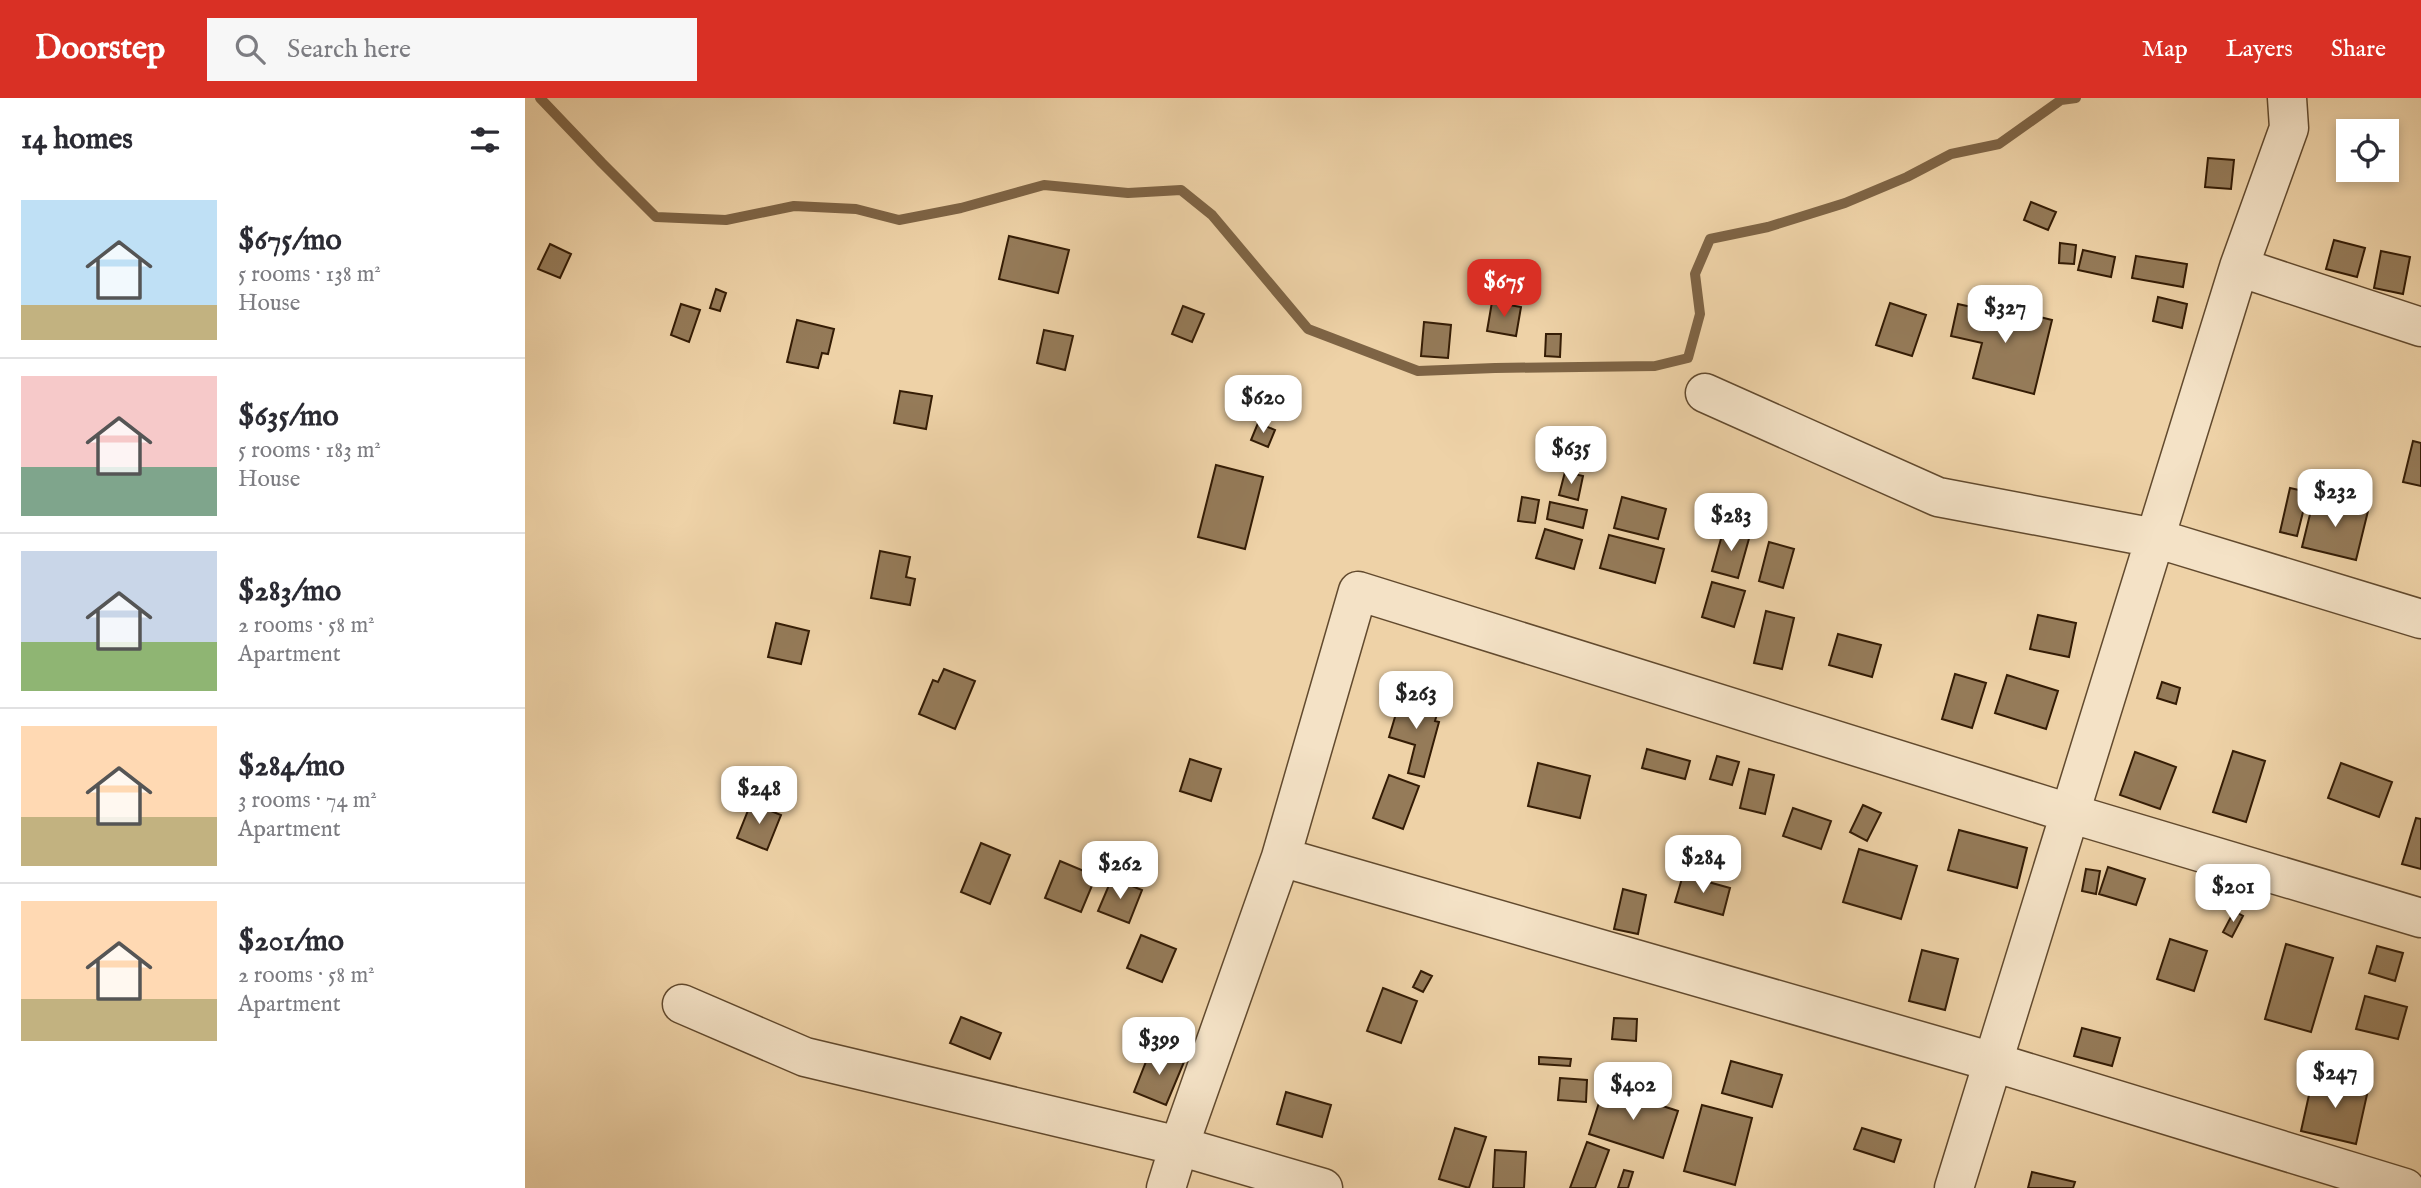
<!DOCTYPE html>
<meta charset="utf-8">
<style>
:root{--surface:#fff;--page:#f7f7f7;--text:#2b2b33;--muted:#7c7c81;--line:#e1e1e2;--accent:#d93025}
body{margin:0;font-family:"IM FELL English",serif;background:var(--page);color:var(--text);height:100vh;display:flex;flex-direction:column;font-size:26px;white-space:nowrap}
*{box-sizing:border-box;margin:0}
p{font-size:23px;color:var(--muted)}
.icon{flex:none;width:38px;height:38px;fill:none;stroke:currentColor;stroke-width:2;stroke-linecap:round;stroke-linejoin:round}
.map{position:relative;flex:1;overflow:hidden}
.drawer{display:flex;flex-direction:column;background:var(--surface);width:525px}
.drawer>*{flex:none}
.fabs{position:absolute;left:1811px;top:21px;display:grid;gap:14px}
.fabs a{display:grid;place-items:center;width:63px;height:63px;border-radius:0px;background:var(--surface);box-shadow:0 4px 10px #0003;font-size:35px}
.price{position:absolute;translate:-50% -60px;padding:0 16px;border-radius:14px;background:#fff;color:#222;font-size:23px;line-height:46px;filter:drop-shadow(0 2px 4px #0008)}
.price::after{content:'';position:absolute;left:50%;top:42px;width:21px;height:16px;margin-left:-10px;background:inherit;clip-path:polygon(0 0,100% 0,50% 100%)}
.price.active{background:var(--accent);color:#fff}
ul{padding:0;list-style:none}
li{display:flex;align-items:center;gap:21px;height:175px;padding:0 21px}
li+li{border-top:2px solid var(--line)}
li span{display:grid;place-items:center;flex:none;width:196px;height:140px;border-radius:0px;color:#555}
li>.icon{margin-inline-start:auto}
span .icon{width:84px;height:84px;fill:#fffc;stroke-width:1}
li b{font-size:30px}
h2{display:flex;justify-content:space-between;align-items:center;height:84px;padding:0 21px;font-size:30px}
header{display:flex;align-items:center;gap:42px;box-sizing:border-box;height:98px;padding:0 35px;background:var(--accent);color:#fff}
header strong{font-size:33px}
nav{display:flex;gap:38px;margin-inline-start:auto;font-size:24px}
.search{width:490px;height:63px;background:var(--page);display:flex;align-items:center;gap:18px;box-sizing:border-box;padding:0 24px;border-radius:0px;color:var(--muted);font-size:26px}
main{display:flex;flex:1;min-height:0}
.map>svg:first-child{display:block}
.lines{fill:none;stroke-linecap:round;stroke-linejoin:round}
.stream{stroke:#7e6445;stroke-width:10}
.building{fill:#957b59;stroke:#341c05;stroke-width:2}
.minor-casing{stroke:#624a2e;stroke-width:41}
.minor{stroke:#f4e2c6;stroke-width:38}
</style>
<header>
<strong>Doorstep</strong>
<div class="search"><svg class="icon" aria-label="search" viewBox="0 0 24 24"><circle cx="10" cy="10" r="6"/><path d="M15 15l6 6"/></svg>Search here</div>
<nav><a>Map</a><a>Layers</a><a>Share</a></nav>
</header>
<main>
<section class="drawer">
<h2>14 homes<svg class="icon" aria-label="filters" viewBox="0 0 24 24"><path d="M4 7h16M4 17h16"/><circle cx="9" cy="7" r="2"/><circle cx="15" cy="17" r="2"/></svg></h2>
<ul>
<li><span style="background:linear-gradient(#bfe0f5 75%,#c2b280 0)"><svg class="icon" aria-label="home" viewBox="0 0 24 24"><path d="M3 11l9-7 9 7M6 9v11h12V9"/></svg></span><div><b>$675/mo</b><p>5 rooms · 138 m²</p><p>House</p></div></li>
<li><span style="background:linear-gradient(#f6c9c9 65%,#7fa58c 0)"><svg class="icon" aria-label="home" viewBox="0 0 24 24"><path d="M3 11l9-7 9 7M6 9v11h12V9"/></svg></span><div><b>$635/mo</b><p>5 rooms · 183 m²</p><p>House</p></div></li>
<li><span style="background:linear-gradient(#c9d6e8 65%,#8fb573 0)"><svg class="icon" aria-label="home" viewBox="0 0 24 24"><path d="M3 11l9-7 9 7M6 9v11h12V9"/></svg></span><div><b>$283/mo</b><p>2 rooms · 58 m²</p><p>Apartment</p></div></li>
<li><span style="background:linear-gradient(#ffd9b3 65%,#c2b280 0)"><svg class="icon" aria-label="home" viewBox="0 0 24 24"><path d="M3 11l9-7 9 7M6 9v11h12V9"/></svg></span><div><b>$284/mo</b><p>3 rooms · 74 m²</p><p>Apartment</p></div></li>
<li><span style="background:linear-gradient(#ffd9b3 70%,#c2b280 0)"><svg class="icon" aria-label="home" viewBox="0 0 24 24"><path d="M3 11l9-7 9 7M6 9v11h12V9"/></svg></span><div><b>$201/mo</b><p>2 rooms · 58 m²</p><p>Apartment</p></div></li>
</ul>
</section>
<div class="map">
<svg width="1896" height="1090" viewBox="0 0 1896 1090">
<rect width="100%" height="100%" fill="#eed2a7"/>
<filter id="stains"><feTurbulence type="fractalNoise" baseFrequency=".00286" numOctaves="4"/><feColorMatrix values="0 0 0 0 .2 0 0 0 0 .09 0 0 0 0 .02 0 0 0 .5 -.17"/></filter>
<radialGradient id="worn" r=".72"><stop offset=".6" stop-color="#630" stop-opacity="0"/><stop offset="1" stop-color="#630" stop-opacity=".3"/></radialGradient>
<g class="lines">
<path class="stream" d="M 15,0 L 77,65 L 131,119 L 201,122 L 269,108 L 331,111 L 374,122 L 436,110 L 519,87 L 603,95 L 656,92 L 687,117 L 783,231 L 893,273 L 970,270 L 1130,268 L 1163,260 L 1175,216 L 1170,176 L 1185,141 L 1243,129 L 1320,105 L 1382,79 L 1426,56 L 1474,46 L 1536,2 L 1551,0"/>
</g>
<path class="building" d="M 1683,60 L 1709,62 L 1706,91 L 1680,89 Z
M 1506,104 L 1531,114 L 1523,132 L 1499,122 Z
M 484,138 L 544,152 L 533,195 L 474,181 Z
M 1809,142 L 1840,150 L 1832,179 L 1801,171 Z
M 1535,145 L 1551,147 L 1549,166 L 1534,165 Z
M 25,146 L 46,156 L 35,180 L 13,171 Z
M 1558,152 L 1590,159 L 1586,179 L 1553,172 Z
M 1856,153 L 1885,159 L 1878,196 L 1849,190 Z
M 1611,158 L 1662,166 L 1658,189 L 1607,180 Z
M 191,191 L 201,195 L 195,213 L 185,210 Z
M 1633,199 L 1662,206 L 1657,230 L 1628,223 Z
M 967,204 L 996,209 L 991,238 L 962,233 Z
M 1365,205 L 1401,217 L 1387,258 L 1351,247 Z
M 156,206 L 175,212 L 164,244 L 146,237 Z
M 1433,206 L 1465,213 L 1466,207 L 1527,222 L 1509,296 L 1448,280 L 1457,245 L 1426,238 Z
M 658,208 L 679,216 L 667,244 L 647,236 Z
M 272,222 L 309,231 L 303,256 L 297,255 L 293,270 L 262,264 Z
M 899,224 L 926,227 L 923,260 L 896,258 Z
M 519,232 L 548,238 L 540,272 L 512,265 Z
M 1021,236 L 1036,236 L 1035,259 L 1020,258 Z
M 375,293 L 407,298 L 401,331 L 369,325 Z
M 733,325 L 750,332 L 743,349 L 726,342 Z
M 1888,343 L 1896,345 L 1896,388 L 1878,384 Z
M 691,367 L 738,379 L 720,451 L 673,439 Z
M 1040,374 L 1058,378 L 1053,402 L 1034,397 Z
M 1765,390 L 1783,394 L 1772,438 L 1755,434 Z
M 997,399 L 1014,402 L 1010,425 L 993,423 Z
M 1097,399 L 1141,411 L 1133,441 L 1089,430 Z
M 1789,400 L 1843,413 L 1831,462 L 1777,449 Z
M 1025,404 L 1062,412 L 1058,430 L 1022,421 Z
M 1199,430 L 1225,437 L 1213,480 L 1187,473 Z
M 1020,431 L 1057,442 L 1049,471 L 1011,460 Z
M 1084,437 L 1139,451 L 1130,485 L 1075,470 Z
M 1244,444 L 1269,451 L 1258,490 L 1234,483 Z
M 355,453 L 385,459 L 381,479 L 390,481 L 385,507 L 346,500 Z
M 1187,484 L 1220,493 L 1209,529 L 1177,519 Z
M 1241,513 L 1269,520 L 1257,571 L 1229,565 Z
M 1513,517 L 1551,525 L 1544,559 L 1505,551 Z
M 251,525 L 284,533 L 276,566 L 243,559 Z
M 1313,536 L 1356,547 L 1347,579 L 1304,567 Z
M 419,571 L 450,583 L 430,631 L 394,616 L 408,582 L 413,584 Z
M 1430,576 L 1461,585 L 1447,630 L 1417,621 Z
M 1482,577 L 1533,593 L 1521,631 L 1470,615 Z
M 1637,584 L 1655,590 L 1651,606 L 1632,600 Z
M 876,599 L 914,609 L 910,623 L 914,624 L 899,679 L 883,675 L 890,647 L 864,639 Z
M 1122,651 L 1165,663 L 1160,681 L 1117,670 Z
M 1708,653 L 1740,663 L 1721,724 L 1688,714 Z
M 1610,654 L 1651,669 L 1635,711 L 1595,697 Z
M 1192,658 L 1214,664 L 1207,687 L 1185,681 Z
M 665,661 L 696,671 L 686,703 L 655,693 Z
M 1013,665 L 1065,678 L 1055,720 L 1003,708 Z
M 1816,665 L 1867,684 L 1854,719 L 1803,700 Z
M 1224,671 L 1249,677 L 1240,716 L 1215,710 Z
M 864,677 L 894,688 L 878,731 L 848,720 Z
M 226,705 L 256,717 L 242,752 L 212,740 Z
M 1338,707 L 1356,715 L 1342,743 L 1325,734 Z
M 1268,710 L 1306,723 L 1296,751 L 1258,738 Z
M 1891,720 L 1896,721 L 1896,771 L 1877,766 Z
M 1434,732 L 1502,750 L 1492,790 L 1423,772 Z
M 456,745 L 485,757 L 465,806 L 436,794 Z
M 1334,751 L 1392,768 L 1376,821 L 1318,804 Z
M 535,763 L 571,778 L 556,814 L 520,800 Z
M 1583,769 L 1620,781 L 1611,807 L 1574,796 Z
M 1561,771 L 1575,773 L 1571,796 L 1557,793 Z
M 1158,777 L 1205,790 L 1198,817 L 1150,804 Z
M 587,780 L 617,792 L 604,825 L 573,813 Z
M 1098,791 L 1121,797 L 1113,836 L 1089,831 Z
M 1709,813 L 1718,818 L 1707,839 L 1698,834 Z
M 616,837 L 651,851 L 637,884 L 602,870 Z
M 1645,841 L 1682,853 L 1669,893 L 1632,881 Z
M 1761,846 L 1808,860 L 1786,934 L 1740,921 Z
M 1852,848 L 1878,855 L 1870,883 L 1844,875 Z
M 1397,852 L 1433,861 L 1420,912 L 1384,903 Z
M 896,873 L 907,878 L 898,894 L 888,889 Z
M 858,890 L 892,903 L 876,945 L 842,933 Z
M 1840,898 L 1882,909 L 1873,941 L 1831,931 Z
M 436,919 L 476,935 L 465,961 L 425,945 Z
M 1089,920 L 1112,921 L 1111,943 L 1087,941 Z
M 1557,930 L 1595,940 L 1587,968 L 1549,958 Z
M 626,951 L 659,964 L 641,1007 L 609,994 Z
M 1014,959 L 1046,961 L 1045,968 L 1014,966 Z
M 1206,963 L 1257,977 L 1247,1009 L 1197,995 Z
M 1788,979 L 1843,992 L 1831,1046 L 1776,1033 Z
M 1035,980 L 1062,982 L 1061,1004 L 1033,1002 Z
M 1079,989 L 1153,1013 L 1138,1060 L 1064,1036 Z
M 761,994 L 806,1007 L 797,1039 L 752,1026 Z
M 1177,1007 L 1227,1020 L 1210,1087 L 1159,1073 Z
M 930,1030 L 961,1039 L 944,1090 L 914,1081 Z
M 1337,1030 L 1376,1042 L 1369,1064 L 1329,1051 Z
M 1062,1044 L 1084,1052 L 1070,1090 L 1045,1090 Z
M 970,1052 L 1001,1054 L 999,1090 L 968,1090 Z
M 1099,1072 L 1108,1074 L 1103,1090 L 1093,1090 Z
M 1507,1074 L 1550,1084 L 1548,1090 L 1503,1090 Z"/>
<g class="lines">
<defs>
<path id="minor" d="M 1714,169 L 1896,229
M 1180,295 L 1413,399 L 1630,440 L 1896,521
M 756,759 L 1468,964 L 1880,1090
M 157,906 L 280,959 L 654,1048 L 798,1090
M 641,1090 L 654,1048 L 756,759 L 833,493 L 1544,715 L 1896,820
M 1429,1090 L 1714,169 L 1764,30 L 1762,0"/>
</defs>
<use href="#minor" class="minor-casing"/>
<use href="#minor" class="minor"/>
</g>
<rect width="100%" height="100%" filter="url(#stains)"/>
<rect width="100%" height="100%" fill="url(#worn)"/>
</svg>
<div class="fabs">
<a><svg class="icon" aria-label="locate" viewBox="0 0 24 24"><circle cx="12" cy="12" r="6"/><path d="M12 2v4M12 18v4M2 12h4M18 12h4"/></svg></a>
</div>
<b class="price active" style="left:979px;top:221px">$675</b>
<b class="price" style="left:1480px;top:247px">$327</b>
<b class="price" style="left:738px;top:337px">$620</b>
<b class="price" style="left:1046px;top:388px">$635</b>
<b class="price" style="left:1810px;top:431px">$232</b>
<b class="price" style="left:1206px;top:455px">$283</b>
<b class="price" style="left:891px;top:633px">$263</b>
<b class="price" style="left:234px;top:728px">$248</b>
<b class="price" style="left:1178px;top:797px">$284</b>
<b class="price" style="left:595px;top:803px">$262</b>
<b class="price" style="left:1708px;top:826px">$201</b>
<b class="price" style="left:634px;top:979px">$399</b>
<b class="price" style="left:1810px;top:1012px">$247</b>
<b class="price" style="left:1108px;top:1024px">$402</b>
</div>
</main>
